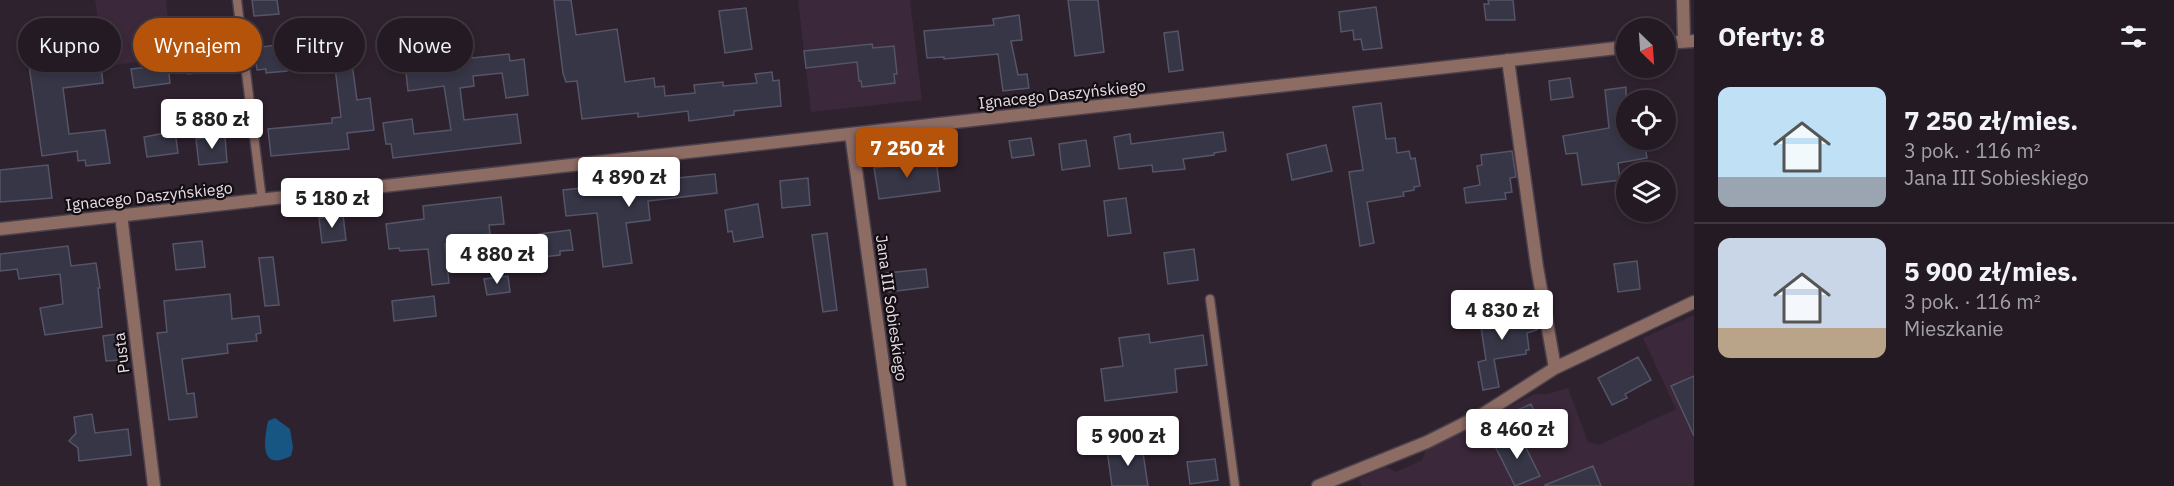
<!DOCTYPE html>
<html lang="pl">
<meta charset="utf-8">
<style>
:root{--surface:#231a23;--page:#2b232b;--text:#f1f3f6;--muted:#a3a1a6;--line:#403841;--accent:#b45309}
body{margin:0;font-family:"IBM Plex Sans",sans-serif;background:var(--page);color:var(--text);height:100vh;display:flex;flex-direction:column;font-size:22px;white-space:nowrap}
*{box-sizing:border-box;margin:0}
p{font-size:20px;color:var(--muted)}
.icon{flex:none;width:33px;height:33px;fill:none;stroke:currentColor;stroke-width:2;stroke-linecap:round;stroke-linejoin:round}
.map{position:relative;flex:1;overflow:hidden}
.side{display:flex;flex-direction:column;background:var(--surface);width:480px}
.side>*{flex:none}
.hud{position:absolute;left:18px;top:18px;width:570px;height:54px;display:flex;gap:12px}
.needle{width:39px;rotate:155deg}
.fabs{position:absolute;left:1616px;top:18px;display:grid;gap:12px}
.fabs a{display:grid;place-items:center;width:60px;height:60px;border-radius:50%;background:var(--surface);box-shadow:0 3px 9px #0003,0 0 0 2px var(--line);font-size:30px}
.price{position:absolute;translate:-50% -51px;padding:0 14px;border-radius:6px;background:#fff;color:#222;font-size:20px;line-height:39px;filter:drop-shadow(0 2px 3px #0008)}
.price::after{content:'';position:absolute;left:50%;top:36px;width:18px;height:14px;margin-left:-9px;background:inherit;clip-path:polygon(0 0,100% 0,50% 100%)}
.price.active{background:var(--accent);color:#fff}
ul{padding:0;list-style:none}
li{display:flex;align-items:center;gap:18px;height:150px;padding:0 24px}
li+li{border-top:2px solid var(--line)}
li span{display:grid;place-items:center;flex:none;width:168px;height:120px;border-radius:12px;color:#555}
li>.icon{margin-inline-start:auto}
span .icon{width:72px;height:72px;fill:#fffc;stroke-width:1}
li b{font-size:26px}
h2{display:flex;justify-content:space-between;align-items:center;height:72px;padding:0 24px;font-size:26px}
.chip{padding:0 21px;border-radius:27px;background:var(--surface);box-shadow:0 3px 9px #0003,0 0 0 2px var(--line);font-size:21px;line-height:54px}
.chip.active{background:var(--accent);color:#fff}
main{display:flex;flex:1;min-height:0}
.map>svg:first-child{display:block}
.built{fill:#3b283a}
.water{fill:#175583}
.building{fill:#363647;stroke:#555568;stroke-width:1.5}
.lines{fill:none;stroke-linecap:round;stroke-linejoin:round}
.service-casing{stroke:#4c404c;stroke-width:11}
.minor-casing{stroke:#4c404c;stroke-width:15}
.tertiary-casing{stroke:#4c404c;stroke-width:15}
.service{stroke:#8d6c64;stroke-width:8}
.minor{stroke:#8d6c64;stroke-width:12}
.tertiary{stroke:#8d6c64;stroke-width:12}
.labels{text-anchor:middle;stroke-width:4.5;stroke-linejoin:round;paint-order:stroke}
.street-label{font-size:16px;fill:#e6dde5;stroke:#140e13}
</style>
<main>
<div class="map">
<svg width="1694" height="486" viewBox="0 0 1694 486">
<rect width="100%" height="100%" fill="#2f222f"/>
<path class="built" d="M 95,0 L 166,0 L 173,58 L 105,66 Z
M 798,0 L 910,0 L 922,100 L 811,112 Z
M 1694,315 L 1694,486 L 1362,486 L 1358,479 L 1386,467 L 1396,472 L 1422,460 L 1426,450 L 1455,436 L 1534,394 L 1548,394 L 1568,388 L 1588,442 L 1599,445 L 1676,409 L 1643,338 Z"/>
<path class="water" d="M 275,418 L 290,429 L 293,447 L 291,456 C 259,472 264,441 268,421 Z"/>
<path class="building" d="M 252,0 L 277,0 L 279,14 L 254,16 Z
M 554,0 L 571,0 L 576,35 L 617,29 L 625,82 L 654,78 L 655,87 L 664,86 L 665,96 L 695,93 L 694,85 L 723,82 L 723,86 L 757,83 L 755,74 L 772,72 L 773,81 L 779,80 L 781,106 L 734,111 L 734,115 L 689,121 L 688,111 L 638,117 L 638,113 L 582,119 L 577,81 L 566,82 L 563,73 Z
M 1068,0 L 1098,0 L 1104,52 L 1075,56 Z
M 1488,0 L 1513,0 L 1515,20 L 1486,20 L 1484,4 L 1489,4 Z
M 1376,7 L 1382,48 L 1363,50 L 1361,39 L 1354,40 L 1353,30 L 1341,32 L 1339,12 Z
M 746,8 L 752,49 L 725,53 L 719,11 Z
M 1019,15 L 1022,40 L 1011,41 L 1018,75 L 1027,74 L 1029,88 L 1003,91 L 998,54 L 944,59 L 944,57 L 927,58 L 924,31 L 994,25 L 993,19 Z
M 208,20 L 213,71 L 188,74 L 181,23 Z
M 1178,31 L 1183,70 L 1169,72 L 1164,33 Z
M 463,37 L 464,43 L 467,43 L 468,55 L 471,54 L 472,58 L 509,54 L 510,61 L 524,59 L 528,95 L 506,98 L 502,73 L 473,76 L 474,86 L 460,88 L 464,120 L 517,114 L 521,143 L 393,158 L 391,144 L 386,144 L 383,123 L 412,119 L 414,134 L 451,130 L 444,86 L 408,91 L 403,45 Z
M 284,44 L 287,71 L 266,73 L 266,69 L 257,70 L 254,48 Z
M 872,44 L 873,48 L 894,46 L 897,74 L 894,74 L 895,83 L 862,87 L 861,81 L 859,81 L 857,62 L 806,68 L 804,51 Z
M 351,56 L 357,100 L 370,98 L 374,130 L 347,133 L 349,149 L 271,156 L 268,129 L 332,123 L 332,118 L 341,117 L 334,59 Z
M 46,57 L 48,71 L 60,69 L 61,72 L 101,67 L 103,83 L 63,88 L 69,134 L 105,130 L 110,163 L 86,166 L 85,160 L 78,161 L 77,151 L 42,156 L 28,59 Z
M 168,65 L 170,83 L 134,88 L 131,69 Z
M 1570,78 L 1573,97 L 1551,100 L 1549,81 Z
M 1626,87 L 1626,140 L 1644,140 L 1647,158 L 1618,163 L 1620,180 L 1582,185 L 1577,153 L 1566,154 L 1563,136 L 1609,128 L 1605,90 Z
M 1381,103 L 1386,139 L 1395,138 L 1397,153 L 1409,151 L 1411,159 L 1415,158 L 1420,186 L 1414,187 L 1414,190 L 1403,192 L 1404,196 L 1367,202 L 1374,243 L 1360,246 L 1349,172 L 1363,170 L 1353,107 Z
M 175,131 L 178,153 L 147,157 L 144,137 Z
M 1223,132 L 1226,151 L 1214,153 L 1214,155 L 1183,159 L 1185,169 L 1153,172 L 1152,165 L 1119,169 L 1114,137 L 1130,134 L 1131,144 Z
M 225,136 L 227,162 L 199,165 L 196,139 Z
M 1031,138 L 1034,155 L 1012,158 L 1009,141 Z
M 1086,140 L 1090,166 L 1062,170 L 1059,144 Z
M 1326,145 L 1332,171 L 1292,180 L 1287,154 Z
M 1512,151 L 1516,177 L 1510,178 L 1512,192 L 1505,193 L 1506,199 L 1466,203 L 1464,188 L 1480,185 L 1477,166 L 1482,165 L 1481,155 Z
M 936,160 L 940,191 L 879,199 L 874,168 Z
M 48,165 L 52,198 L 0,202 L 0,170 Z
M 715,174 L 717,193 L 648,201 L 650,220 L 626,223 L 632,263 L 603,267 L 597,213 L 566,216 L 563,190 Z
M 808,178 L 810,205 L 782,208 L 780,181 Z
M 501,197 L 504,224 L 489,225 L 490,234 L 480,235 L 481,240 L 445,244 L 449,283 L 432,285 L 428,249 L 400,251 L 399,248 L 389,249 L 386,224 L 424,219 L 423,206 Z
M 1126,198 L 1131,233 L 1108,236 L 1104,201 Z
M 758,204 L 763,237 L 734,242 L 732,231 L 728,232 L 725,210 Z
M 343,215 L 346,240 L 322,243 L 319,218 Z
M 570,230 L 573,250 L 560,251 L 560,255 L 543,257 L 539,234 Z
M 827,233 L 837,310 L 823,312 L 812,235 Z
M 202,241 L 205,267 L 176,270 L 173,244 Z
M 68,246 L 71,266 L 96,263 L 100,288 L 98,288 L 102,327 L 45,335 L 40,308 L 63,304 L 60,274 L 19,279 L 17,269 L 0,271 L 0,254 Z
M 1194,249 L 1198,280 L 1168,284 L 1164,253 Z
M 273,257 L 279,305 L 265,306 L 259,258 Z
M 1637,261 L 1640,289 L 1618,292 L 1614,264 Z
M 926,269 L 928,287 L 889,292 L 887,273 Z
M 508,276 L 510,292 L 487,295 L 484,279 Z
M 230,294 L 232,319 L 259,316 L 261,333 L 256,334 L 257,341 L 227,344 L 228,353 L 182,359 L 187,394 L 194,393 L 197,417 L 169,420 L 157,333 L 167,332 L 164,301 Z
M 434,296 L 436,316 L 394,321 L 392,301 Z
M 1509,309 L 1514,313 L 1523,311 L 1525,321 L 1537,330 L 1527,333 L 1529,350 L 1526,350 L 1526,354 L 1494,359 L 1499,387 L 1483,390 L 1478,362 L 1486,360 L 1479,314 Z
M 117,334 L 120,360 L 106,361 L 103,336 Z
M 1149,334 L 1150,343 L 1203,335 L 1207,365 L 1175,369 L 1177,392 L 1105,401 L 1101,369 L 1123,366 L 1119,338 Z
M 1638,357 L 1651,380 L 1625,394 L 1627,398 L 1612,405 L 1598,378 Z
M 1694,376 L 1694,436 L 1671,386 Z
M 1531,404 L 1538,419 L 1520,427 L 1513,412 Z
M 92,414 L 95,433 L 128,429 L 131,455 L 79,461 L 78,448 L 69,441 L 76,433 L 74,417 Z
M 1519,434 L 1540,476 L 1515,486 L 1495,446 Z
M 1142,446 L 1148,486 L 1112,486 L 1107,450 Z
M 1215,459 L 1218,480 L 1190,484 L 1187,462 Z
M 1593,466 L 1601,486 L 1545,486 L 1545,485 Z"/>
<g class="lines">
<defs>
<path id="service" d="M 237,0 L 262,200
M 1210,299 L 1235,486"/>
<path id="minor" d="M 1683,0 L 1684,41
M 1508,60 L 1537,267 L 1555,368
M 851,134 L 900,486
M 121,215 L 154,486
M 1318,486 L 1427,442 L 1483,414 L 1555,368 L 1694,302"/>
<path id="tertiary" d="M 1665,43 L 1694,41
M 0,229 L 1626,47"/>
</defs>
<use href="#service" class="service-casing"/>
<use href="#minor" class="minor-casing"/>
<use href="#tertiary" class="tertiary-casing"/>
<use href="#service" class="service"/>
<use href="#minor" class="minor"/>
<use href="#tertiary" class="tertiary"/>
</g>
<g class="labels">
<g class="street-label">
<text transform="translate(1062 94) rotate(-6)" y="6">Ignacego Daszyńskiego</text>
<text transform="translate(149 196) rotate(-6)" y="6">Ignacego Daszyńskiego</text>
<text transform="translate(892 308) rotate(82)" y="6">Jana III Sobieskiego</text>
<text transform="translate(121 353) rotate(-97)" y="6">Pusta</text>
</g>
</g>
</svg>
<div class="fabs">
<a><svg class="needle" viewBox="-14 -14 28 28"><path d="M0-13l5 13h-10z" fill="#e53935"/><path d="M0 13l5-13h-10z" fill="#a3a1a6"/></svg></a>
<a><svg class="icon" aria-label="locate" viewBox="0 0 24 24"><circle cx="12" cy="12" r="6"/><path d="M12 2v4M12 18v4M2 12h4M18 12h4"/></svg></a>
<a><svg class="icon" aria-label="layers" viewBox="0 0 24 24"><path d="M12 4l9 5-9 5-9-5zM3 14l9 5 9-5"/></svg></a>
</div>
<b class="price" style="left:212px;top:150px">5 880 zł</b>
<b class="price active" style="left:907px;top:179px">7 250 zł</b>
<b class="price" style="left:629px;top:208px">4 890 zł</b>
<b class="price" style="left:332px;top:229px">5 180 zł</b>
<b class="price" style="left:497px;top:285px">4 880 zł</b>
<b class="price" style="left:1502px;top:341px">4 830 zł</b>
<b class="price" style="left:1517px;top:460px">8 460 zł</b>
<b class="price" style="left:1128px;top:467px">5 900 zł</b>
<div class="hud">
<a class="chip">Kupno</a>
<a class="chip active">Wynajem</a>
<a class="chip">Filtry</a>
<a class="chip">Nowe</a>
</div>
</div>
<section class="side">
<h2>Oferty: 8<svg class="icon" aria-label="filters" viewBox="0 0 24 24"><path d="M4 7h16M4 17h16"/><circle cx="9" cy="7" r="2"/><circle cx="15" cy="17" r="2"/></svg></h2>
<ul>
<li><span style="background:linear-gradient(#bfe0f5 75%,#9aa5b1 0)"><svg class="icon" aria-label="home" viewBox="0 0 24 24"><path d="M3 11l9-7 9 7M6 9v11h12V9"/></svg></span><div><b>7 250 zł/mies.</b><p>3 pok. · 116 m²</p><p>Jana III Sobieskiego</p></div></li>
<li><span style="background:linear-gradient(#c9d6e8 75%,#b9a48a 0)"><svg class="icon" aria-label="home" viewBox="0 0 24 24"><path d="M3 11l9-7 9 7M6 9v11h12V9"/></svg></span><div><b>5 900 zł/mies.</b><p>3 pok. · 116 m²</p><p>Mieszkanie</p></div></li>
</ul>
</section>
</main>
